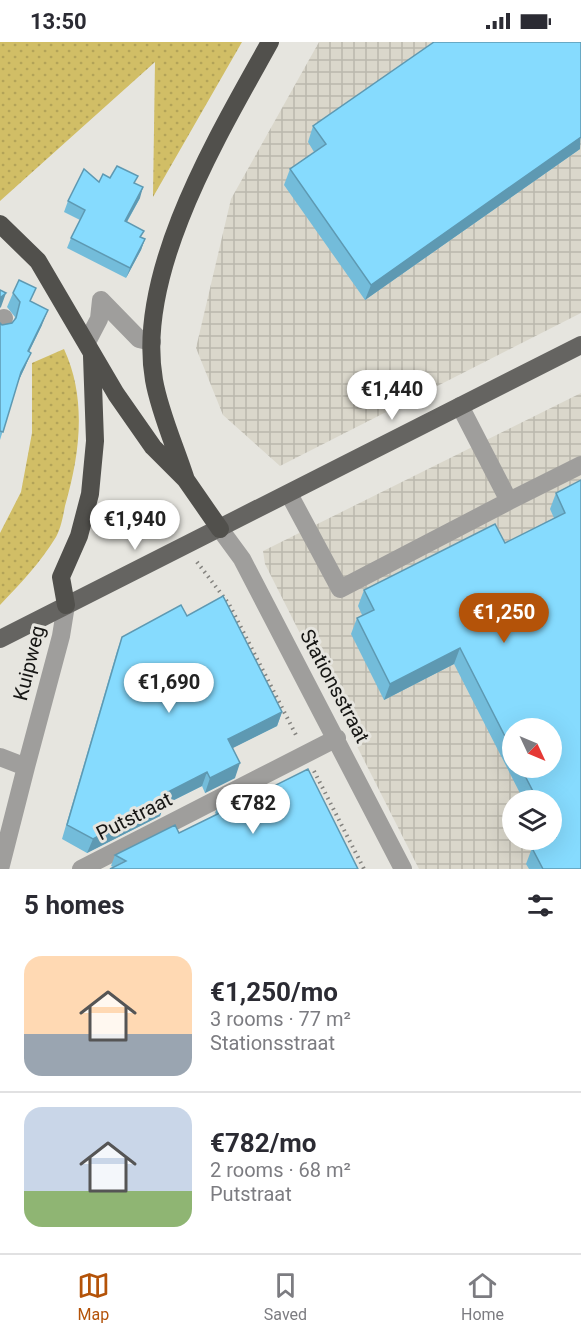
<!DOCTYPE html>
<meta charset="utf-8">
<style>
:root{--surface:#fff;--page:#f2f2f3;--text:#2b2b33;--muted:#7c7c81;--line:#e1e1e2;--accent:#b45309}
body{margin:0;font-family:Roboto,sans-serif;background:var(--page);color:var(--text);height:100vh;display:flex;flex-direction:column;font-size:22px;white-space:nowrap}
*{box-sizing:border-box;margin:0}
p{font-size:20px;color:var(--muted)}
.icon{flex:none;width:33px;height:33px;fill:none;stroke:currentColor;stroke-width:2;stroke-linecap:round;stroke-linejoin:round}
.map{position:relative;height:827px;overflow:hidden}
.side{display:flex;flex-direction:column;background:var(--surface);flex:1}
.side>*{flex:none}
.needle{width:39px;rotate:134deg}
.fabs{position:absolute;left:502px;top:676px;display:grid;gap:12px}
.fabs a{display:grid;place-items:center;width:60px;height:60px;border-radius:50%;background:var(--surface);box-shadow:0 6px 24px #0002;font-size:30px}
.price{position:absolute;translate:-50% -51px;padding:0 14px;border-radius:21px;background:#fff;color:#222;font-size:20px;line-height:39px;filter:drop-shadow(0 2px 3px #0008)}
.price::after{content:'';position:absolute;left:50%;top:36px;width:18px;height:14px;margin-left:-9px;background:inherit;clip-path:polygon(0 0,100% 0,50% 100%)}
.price.current{background:var(--accent);color:#fff}
ul{padding:0;list-style:none}
li{display:flex;align-items:center;gap:18px;height:150px;padding:0 24px}
li+li{border-top:2px solid var(--line)}
li span{display:grid;place-items:center;flex:none;width:168px;height:120px;border-radius:18px;color:#555}
li>.icon{margin-inline-start:auto}
span .icon{width:72px;height:72px;fill:#fffc;stroke-width:1}
li b{font-size:26px}
h2{display:flex;justify-content:space-between;align-items:center;height:72px;padding:0 24px;font-size:26px}
.status{display:flex;justify-content:space-between;align-items:center;height:42px;padding:0 30px;background:var(--surface);direction:ltr}
.status svg{height:16px;fill:currentColor}
.tabs{display:flex;justify-content:space-around;align-items:center;height:84px;border-top:2px solid var(--line);background:var(--surface);font-size:16px;color:var(--muted)}
.tabs a{display:grid;justify-items:center;gap:3px}
.tabs .current{color:var(--accent)}
.map>svg:first-child{display:block}
.industrial{fill:url(#industrial-grid);fill-rule:evenodd}
.grass{fill:url(#grass-dots)}
.lines{fill:none;stroke-linecap:round;stroke-linejoin:round}
.path{stroke:#84837f;stroke-width:4;stroke-dasharray:1.5 4.5;stroke-linecap:butt}
.minor{stroke:#9f9e9c;stroke-width:18}
.major{stroke:#656461;stroke-width:18}
.highway{stroke:#51504c;stroke-width:18}
.wall{fill:#73bcda;fill-rule:evenodd}
.shaded-wall{fill:#5e99b2}
.building{fill:#86dbfe;stroke:#5e99b2;stroke-width:1.5}
.labels{text-anchor:middle;stroke-width:6;stroke-linejoin:round;paint-order:stroke}
.street-label{font-size:20px;fill:#161614;stroke:#e6e5df}
</style>
<div class="status"><b>13:50</b><svg viewBox="0 0 49 12"><path d="M0 12V9h3v3zM5 12V6h3v6zM10 12V3h3v9zM15 12V0h3v12zM26 1h20v11H26zM47 4h2v5h-2z"/></svg></div>
<div class="map">
<svg width="581" height="827" viewBox="0 0 581 827">
<defs>
<pattern id="industrial-grid" width="8" height="8" patternUnits="userSpaceOnUse" patternTransform="scale(1.5)"><rect width="8" height="8" fill="#dad7cb"/><path d="M0 4h8M4 0v8" fill="none" stroke="#bab8ad"/></pattern>
<pattern id="grass-dots" width="8" height="8" patternUnits="userSpaceOnUse" patternTransform="scale(1.5)"><rect width="8" height="8" fill="#d1be66"/><path d="M2 2h.1M6 6h.1" fill="none" stroke="#b3a358" stroke-width="1.8" stroke-linecap="round"/></pattern>
</defs>
<rect width="100%" height="100%" fill="#e6e5df"/>
<path class="industrial" d="M 319,0 L 581,0 L 581,271 L 280,424 L 223,373 L 196,306 L 231,157 Z
M 581,351 L 581,827 L 419,827 L 265,522 L 263,509 ZM 513,687 L 552,687 L 552,726 L 513,726 ZM 513,759 L 552,759 L 552,798 L 513,798 Z"/>
<path class="grass" d="M 0,0 L 242,0 L 153,155 L 155,20 L 0,159 Z
M 64,307 C 87,357 80,412 65,464 C 63,474 61,486 56,495 C 40,521 21,541 0,563 L 0,491 L 21,450 L 32,391 L 32,321 Z"/>
<g class="lines">
<path class="path" d="M 197,520 L 229,562 L 297,695
M 314,729 L 364,827"/>
<path class="minor" d="M 0,287 L 4,276
M 87,300 L 99,277 L 101,258 L 139,297 L 152,300
M 289,452 L 340,547 L 509,459 L 460,364
M 509,459 L 581,423
M 220,487 L 242,517 L 403,827
M 0,715 L 26,725 L 0,827
M 26,725 L 61,594 L 66,563
M 81,827 L 337,696"/>
<path class="major" d="M 0,597 L 581,303"/>
<path class="highway" d="M 0,182 L 38,219 L 116,352 L 153,405 L 186,438 L 220,487
M 186,438 C 176,406 160,372 154,338 C 135,230 219,92 270,0
M 66,563 L 61,535 L 79,494 L 90,452 L 95,399 L 92,314"/>
</g>
<path class="wall" d="M 313,84 L 580,107 L 365,258 L 284,143 L 290,127 L 314,110 L 308,100 Z
M 110,136 L 136,141 L 140,156 L 127,180 L 141,195 L 145,197 L 141,208 L 126,236 L 67,206 L 71,196 L 80,178 L 64,170 L 68,159 L 99,140 Z
M 13,251 L 31,260 L 42,283 L 29,310 L 31,311 L 25,325 L 18,340 L 0,398 L 0,281 L 2,283 L 12,281 L 14,279 L 15,275 L 7,265 Z
M 581,438 L 581,827 L 529,827 L 526,822 L 532,806 L 544,800 L 543,798 L 552,798 L 552,759 L 524,759 L 454,622 L 384,658 L 351,592 L 357,576 L 362,573 L 358,564 L 364,548 L 505,501 L 554,476 L 550,467 L 556,451 ZM 513,687 L 552,726 L 513,726 Z
M 187,574 L 282,670 L 277,684 L 232,706 L 235,736 L 205,751 L 202,744 L 164,763 L 160,774 L 87,811 L 62,797 L 117,609 L 122,595 Z
M 254,754 L 113,825 L 111,824 L 115,813 L 179,791 L 216,772 L 215,771 L 220,760 Z"/>
<path class="shaded-wall" d="M 581,86 L 580,107 L 365,258 L 371,243 Z
M 143,145 L 140,156 L 121,190 L 125,179 Z
M 145,197 L 141,208 L 126,236 L 130,226 Z
M 6,251 L 1,265 L 0,266 L 0,256 Z
M 48,268 L 42,283 L 22,324 L 28,309 Z
M 31,311 L 25,325 L 16,344 L 21,330 Z
M 460,606 L 454,622 L 384,658 L 390,642 Z
M 282,670 L 277,684 L 223,711 L 228,697 Z
M 240,721 L 235,736 L 205,751 L 210,736 Z
M 207,730 L 202,744 L 164,763 L 160,774 L 87,811 L 93,797 L 162,753 Z"/>
<path class="building" d="M 434,0 L 581,0 L 581,95 L 371,243 L 290,127 L 326,102 L 313,84 Z
M 117,124 L 138,134 L 134,141 L 143,145 L 125,179 L 144,189 L 140,195 L 145,197 L 130,226 L 71,196 L 85,168 L 68,159 L 84,127 L 99,140 L 103,132 L 110,136 Z
M 19,238 L 36,246 L 30,259 L 48,268 L 28,309 L 31,311 L 21,330 L 3,390 L 0,389 L 0,281 L 2,283 L 12,281 L 16,276 L 20,260 L 13,251 Z
M 0,248 L 6,251 L 0,256 Z
M 581,438 L 581,827 L 543,827 L 532,806 L 549,798 L 552,798 L 552,796 L 556,795 L 552,787 L 552,759 L 538,759 L 521,726 L 552,726 L 552,687 L 513,687 L 513,710 L 460,606 L 390,642 L 357,576 L 374,568 L 364,548 L 495,482 L 505,501 L 565,471 L 556,451 Z
M 223,554 L 282,670 L 228,697 L 240,721 L 210,736 L 207,730 L 162,753 L 166,759 L 93,797 L 67,783 L 122,595 L 181,563 L 187,574 Z
M 308,727 L 358,827 L 110,827 L 126,819 L 115,813 L 175,783 L 179,791 L 224,769 L 220,760 L 249,745 L 254,754 Z"/>
<g class="labels">
<g class="street-label">
<text transform="translate(29 621) rotate(-76)" y="7">Kuipweg</text>
<text transform="translate(335 644) rotate(62)" y="7">Stationsstraat</text>
<text transform="translate(134 774) rotate(-27)" y="7">Putstraat</text>
</g>
</g>
</svg>
<div class="fabs">
<a><svg class="needle" viewBox="-14 -14 28 28"><path d="M0-13l5 13h-10z" fill="#e53935"/><path d="M0 13l5-13h-10z" fill="#7c7c81"/></svg></a>
<a><svg class="icon" aria-label="layers" viewBox="0 0 24 24"><path d="M12 4l9 5-9 5-9-5zM3 14l9 5 9-5"/></svg></a>
</div>
<b class="price" style="left:392px;top:379px">€1,440</b>
<b class="price" style="left:135px;top:509px">€1,940</b>
<b class="price current" style="left:504px;top:602px">€1,250</b>
<b class="price" style="left:169px;top:672px">€1,690</b>
<b class="price" style="left:253px;top:793px">€782</b>
</div>
<section class="side">
<h2>5 homes<svg class="icon" aria-label="filters" viewBox="0 0 24 24"><path d="M4 7h16M4 17h16"/><circle cx="9" cy="7" r="2"/><circle cx="15" cy="17" r="2"/></svg></h2>
<ul>
<li><span style="background:linear-gradient(#ffd9b3 65%,#9aa5b1 0)"><svg class="icon" aria-label="home" viewBox="0 0 24 24"><path d="M3 11l9-7 9 7M6 9v11h12V9"/></svg></span><div><b>€1,250/mo</b><p>3 rooms · 77 m²</p><p>Stationsstraat</p></div></li>
<li><span style="background:linear-gradient(#c9d6e8 70%,#8fb573 0)"><svg class="icon" aria-label="home" viewBox="0 0 24 24"><path d="M3 11l9-7 9 7M6 9v11h12V9"/></svg></span><div><b>€782/mo</b><p>2 rooms · 68 m²</p><p>Putstraat</p></div></li>
</ul>
</section>
<nav class="tabs">
<a class="current"><svg class="icon" aria-label="map" viewBox="0 0 24 24"><path d="M3 6l6-2 6 2 6-2v14l-6 2-6-2-6 2zM9 4v14M15 6v14"/></svg>Map</a>
<a><svg class="icon" aria-label="saved" viewBox="0 0 24 24"><path d="M7 4h10v16l-5-4-5 4z"/></svg>Saved</a>
<a><svg class="icon" aria-label="home" viewBox="0 0 24 24"><path d="M3 11l9-7 9 7M6 9v11h12V9"/></svg>Home</a>
</nav>
